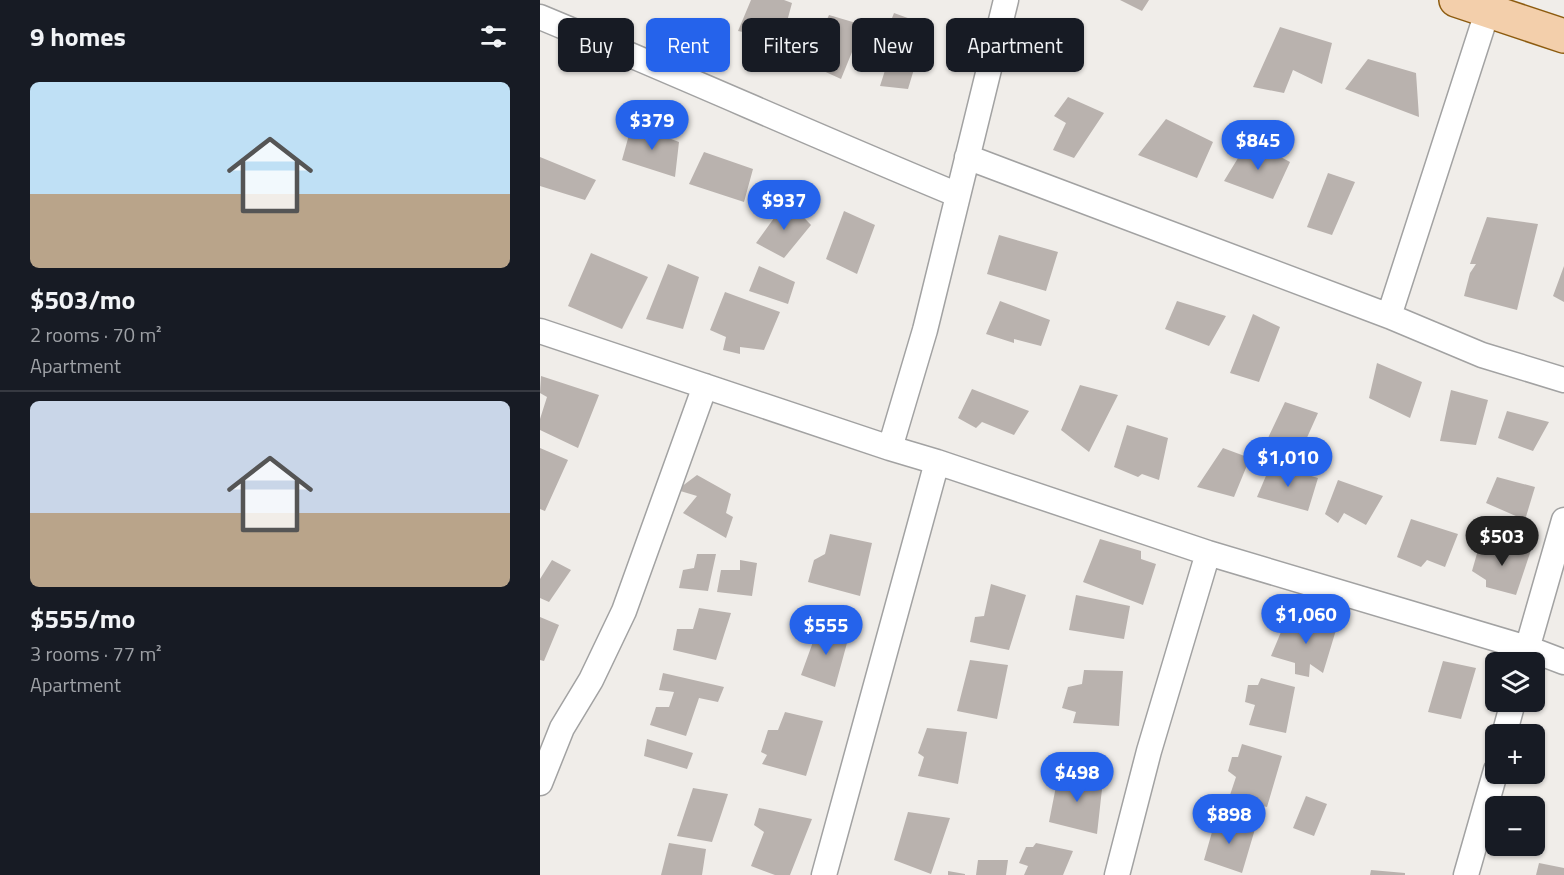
<!DOCTYPE html>
<meta charset="utf-8">
<style>
:root{--surface:#171b24;--page:#242831;--text:#f1f3f6;--muted:#9ea1a6;--line:#363941;--accent:#2563eb}
body{margin:0;font-family:"Titillium Web",sans-serif;background:var(--page);color:var(--text);height:100vh;display:flex;flex-direction:column;font-size:22px;white-space:nowrap}
*{box-sizing:border-box;margin:0}
p{font-size:20px;color:var(--muted)}
.icon{flex:none;width:33px;height:33px;fill:none;stroke:currentColor;stroke-width:2;stroke-linecap:round;stroke-linejoin:round}
.map{position:relative;flex:1;overflow:hidden}
.drawer{display:flex;flex-direction:column;background:var(--surface);width:540px}
.drawer>*{flex:none}
.top-card{position:absolute;left:18px;top:18px;width:570px;height:54px;display:flex;gap:12px}
.fabs{position:absolute;left:945px;top:652px;display:grid;gap:12px}
.fabs a{display:grid;place-items:center;width:60px;height:60px;border-radius:9px;background:var(--surface);box-shadow:0 2px 4px #0004;font-size:30px}
.price{position:absolute;translate:-50% -51px;padding:0 14px;border-radius:21px;background:var(--accent);color:#fff;font-size:20px;line-height:39px;filter:drop-shadow(0 2px 3px #0008)}
.price::after{content:'';position:absolute;left:50%;top:36px;width:18px;height:14px;margin-left:-9px;background:inherit;clip-path:polygon(0 0,100% 0,50% 100%)}
.price.selected{background:#222;color:#fff}
ul{padding:0;list-style:none}
li{display:grid;align-content:center;gap:12px;height:318px;padding:0 30px}
li+li{border-top:2px solid var(--line)}
li span{display:grid;place-items:center;height:186px;border-radius:9px;color:#555}
li>.icon{margin-inline-start:auto}
span .icon{width:108px;height:108px;fill:#fffc;stroke-width:1}
li b{font-size:26px}
h2{display:flex;justify-content:space-between;align-items:center;height:72px;padding:0 30px;font-size:26px}
.chip{padding:0 21px;border-radius:9px;background:var(--surface);box-shadow:0 2px 4px #0004;font-size:21px;line-height:54px}
.chip.selected{background:var(--accent);color:#fff}
main{display:flex;flex:1;min-height:0}
.map>svg:first-child{display:block}
.building{fill:#b9b2ae}
.lines{fill:none;stroke-linecap:round;stroke-linejoin:round}
.street-casing{stroke:#a2a2a2;stroke-width:27}
.primary-casing{stroke:#8d5c10;stroke-width:36}
.street{stroke:#fff;stroke-width:24}
.primary{stroke:#f3cfab;stroke-width:33}
</style>
<main>
<section class="drawer">
<h2>9 homes<svg class="icon" aria-label="filters" viewBox="0 0 24 24"><path d="M4 7h16M4 17h16"/><circle cx="9" cy="7" r="2"/><circle cx="15" cy="17" r="2"/></svg></h2>
<ul>
<li><span style="background:linear-gradient(#bfe0f5 60%,#b9a48a 0)"><svg class="icon" aria-label="home" viewBox="0 0 24 24"><path d="M3 11l9-7 9 7M6 9v11h12V9"/></svg></span><div><b>$503/mo</b><p>2 rooms · 70 m²</p><p>Apartment</p></div></li>
<li><span style="background:linear-gradient(#c9d6e8 60%,#b9a48a 0)"><svg class="icon" aria-label="home" viewBox="0 0 24 24"><path d="M3 11l9-7 9 7M6 9v11h12V9"/></svg></span><div><b>$555/mo</b><p>3 rooms · 77 m²</p><p>Apartment</p></div></li>
</ul>
</section>
<div class="map">
<svg width="1024" height="875" viewBox="0 0 1024 875">
<rect width="100%" height="100%" fill="#f0ede9"/>
<path class="building" d="M 211,0 L 244,0 L 252,3 L 242,40 L 198,31 Z
M 580,0 L 609,0 L 602,11 Z
M 354,13 L 376,21 L 372,38 L 346,33 Z
M 289,15 L 323,25 L 301,79 L 266,63 Z
M 740,27 L 792,43 L 782,84 L 753,70 L 744,93 L 713,87 Z
M 356,36 L 381,46 L 368,89 L 340,86 Z
M 828,59 L 876,73 L 879,117 L 805,89 Z
M 528,97 L 564,113 L 534,158 L 513,150 L 526,123 L 514,116 Z
M 626,119 L 673,142 L 657,178 L 598,155 Z
M 92,124 L 139,142 L 135,177 L 82,160 Z
M 709,140 L 750,162 L 733,199 L 684,181 Z
M 164,152 L 213,169 L 204,202 L 149,184 Z
M 0,157 L 56,180 L 45,200 L 0,186 Z
M 788,173 L 815,182 L 792,235 L 767,227 Z
M 247,200 L 271,225 L 244,258 L 216,243 Z
M 304,211 L 335,225 L 317,274 L 286,259 Z
M 947,217 L 998,224 L 977,310 L 924,296 L 930,273 L 936,264 L 930,264 Z
M 459,235 L 518,252 L 506,291 L 447,274 Z
M 51,253 L 108,277 L 82,329 L 28,306 Z
M 128,264 L 159,277 L 143,329 L 106,319 Z
M 219,266 L 255,282 L 248,304 L 209,291 Z
M 1024,266 L 1024,302 L 1013,296 Z
M 185,292 L 240,312 L 224,350 L 200,347 L 200,354 L 183,350 L 186,337 L 170,330 Z
M 460,301 L 510,320 L 501,346 L 474,339 L 474,343 L 446,334 Z
M 637,301 L 686,316 L 669,346 L 625,329 Z
M 713,314 L 740,327 L 719,382 L 690,373 Z
M 837,363 L 882,382 L 870,418 L 829,398 Z
M 1,376 L 59,395 L 38,448 L 0,430 L 0,419 L 7,397 L 0,393 Z
M 540,385 L 578,395 L 549,452 L 521,430 Z
M 432,389 L 489,411 L 474,435 L 442,422 L 436,428 L 418,418 Z
M 911,390 L 948,400 L 936,445 L 900,441 Z
M 745,402 L 778,413 L 761,451 L 728,438 Z
M 967,411 L 1009,422 L 993,451 L 958,438 Z
M 587,425 L 628,438 L 619,480 L 602,474 L 598,477 L 574,467 Z
M 0,448 L 28,460 L 5,511 L 0,509 Z
M 683,448 L 710,458 L 694,497 L 657,487 Z
M 731,464 L 778,478 L 768,511 L 717,497 Z
M 157,475 L 191,494 L 186,513 L 193,517 L 186,538 L 143,513 L 157,496 L 137,490 Z
M 957,477 L 995,487 L 985,520 L 946,503 Z
M 798,480 L 843,496 L 826,525 L 804,513 L 798,523 L 785,514 Z
M 871,519 L 918,534 L 905,567 L 887,560 L 881,567 L 857,557 Z
M 290,534 L 332,543 L 320,596 L 268,582 L 274,560 L 285,554 Z
M 560,539 L 601,551 L 601,559 L 616,564 L 603,605 L 543,582 Z
M 977,542 L 992,547 L 976,595 L 946,587 L 946,580 L 932,571 L 940,543 L 970,554 Z
M 157,554 L 176,554 L 168,591 L 139,588 L 143,570 L 154,568 Z
M 12,560 L 31,570 L 9,602 L 0,598 L 0,579 Z
M 200,560 L 217,563 L 212,596 L 177,592 L 181,570 L 200,570 Z
M 451,584 L 486,595 L 469,650 L 430,642 L 435,617 L 444,616 Z
M 536,595 L 590,606 L 584,639 L 529,630 Z
M 159,608 L 191,613 L 176,660 L 133,650 L 137,629 L 153,629 Z
M 0,617 L 19,625 L 4,661 L 0,660 Z
M 776,619 L 799,620 L 783,673 L 770,664 L 769,677 L 755,674 L 755,663 L 731,656 L 746,620 L 772,629 Z
M 278,628 L 310,632 L 295,687 L 261,675 Z
M 430,660 L 468,665 L 457,719 L 417,711 Z
M 903,661 L 936,668 L 921,719 L 888,712 Z
M 544,670 L 583,671 L 579,726 L 533,723 L 536,712 L 522,708 L 528,687 L 542,684 Z
M 123,673 L 184,687 L 178,702 L 159,698 L 146,736 L 110,725 L 116,707 L 129,707 L 134,692 L 119,690 Z
M 721,678 L 755,687 L 746,733 L 709,725 L 715,705 L 705,702 L 708,685 L 718,685 Z
M 245,712 L 283,721 L 266,776 L 222,764 L 227,755 L 221,752 L 228,730 L 238,730 Z
M 387,728 L 427,732 L 418,784 L 378,776 L 384,757 L 378,753 Z
M 107,739 L 153,753 L 147,769 L 104,756 Z
M 702,744 L 742,756 L 727,807 L 689,798 L 696,777 L 688,771 L 692,757 L 698,757 Z
M 518,776 L 563,780 L 557,834 L 509,822 Z
M 153,788 L 188,794 L 172,842 L 137,836 Z
M 766,796 L 787,804 L 774,836 L 753,828 Z
M 219,808 L 272,819 L 250,875 L 235,875 L 211,866 L 224,832 L 214,825 Z
M 368,812 L 410,818 L 391,874 L 354,860 Z
M 676,818 L 715,829 L 702,873 L 664,860 Z
M 129,843 L 166,849 L 162,875 L 121,875 Z
M 496,843 L 533,851 L 523,875 L 484,875 L 488,866 L 479,863 L 486,847 L 493,847 Z
M 438,860 L 468,860 L 466,875 L 436,875 Z
M 999,863 L 1024,868 L 1024,875 L 996,875 Z
M 831,870 L 865,873 L 865,875 L 830,875 Z
M 408,871 L 425,874 L 425,875 L 408,875 Z"/>
<g class="lines">
<defs>
<path id="street" d="M 0,17 C 140,75 278,137 418,195
M 427,157 L 849,316 L 942,355 L 1024,380
M 849,316 L 951,0
M 0,331 L 350,448 L 397,462 L 668,553 L 987,648 L 1024,662
M 350,448 L 385,330 L 466,0
M 983,663 L 1024,520
M 964,735 L 973,702
M 0,783 L 22,728 L 51,680 L 84,611 L 165,386
M 284,875 L 397,462
M 577,875 L 609,751 L 668,553
M 926,875 L 956,770"/>
<path id="primary" d="M 916,0 L 1024,36"/>
</defs>
<use href="#street" class="street-casing"/>
<use href="#primary" class="primary-casing"/>
<use href="#street" class="street"/>
<use href="#primary" class="primary"/>
</g>
</svg>
<div class="fabs">
<a><svg class="icon" aria-label="layers" viewBox="0 0 24 24"><path d="M12 4l9 5-9 5-9-5zM3 14l9 5 9-5"/></svg></a>
<a>+</a>
<a>−</a>
</div>
<b class="price" style="left:112px;top:151px">$379</b>
<b class="price" style="left:718px;top:171px">$845</b>
<b class="price" style="left:244px;top:231px">$937</b>
<b class="price" style="left:748px;top:488px">$1,010</b>
<b class="price selected" style="left:962px;top:567px">$503</b>
<b class="price" style="left:766px;top:645px">$1,060</b>
<b class="price" style="left:286px;top:656px">$555</b>
<b class="price" style="left:537px;top:803px">$498</b>
<b class="price" style="left:689px;top:845px">$898</b>
<div class="top-card">
<a class="chip">Buy</a>
<a class="chip selected">Rent</a>
<a class="chip">Filters</a>
<a class="chip">New</a>
<a class="chip">Apartment</a>
</div>
</div>
</main>
